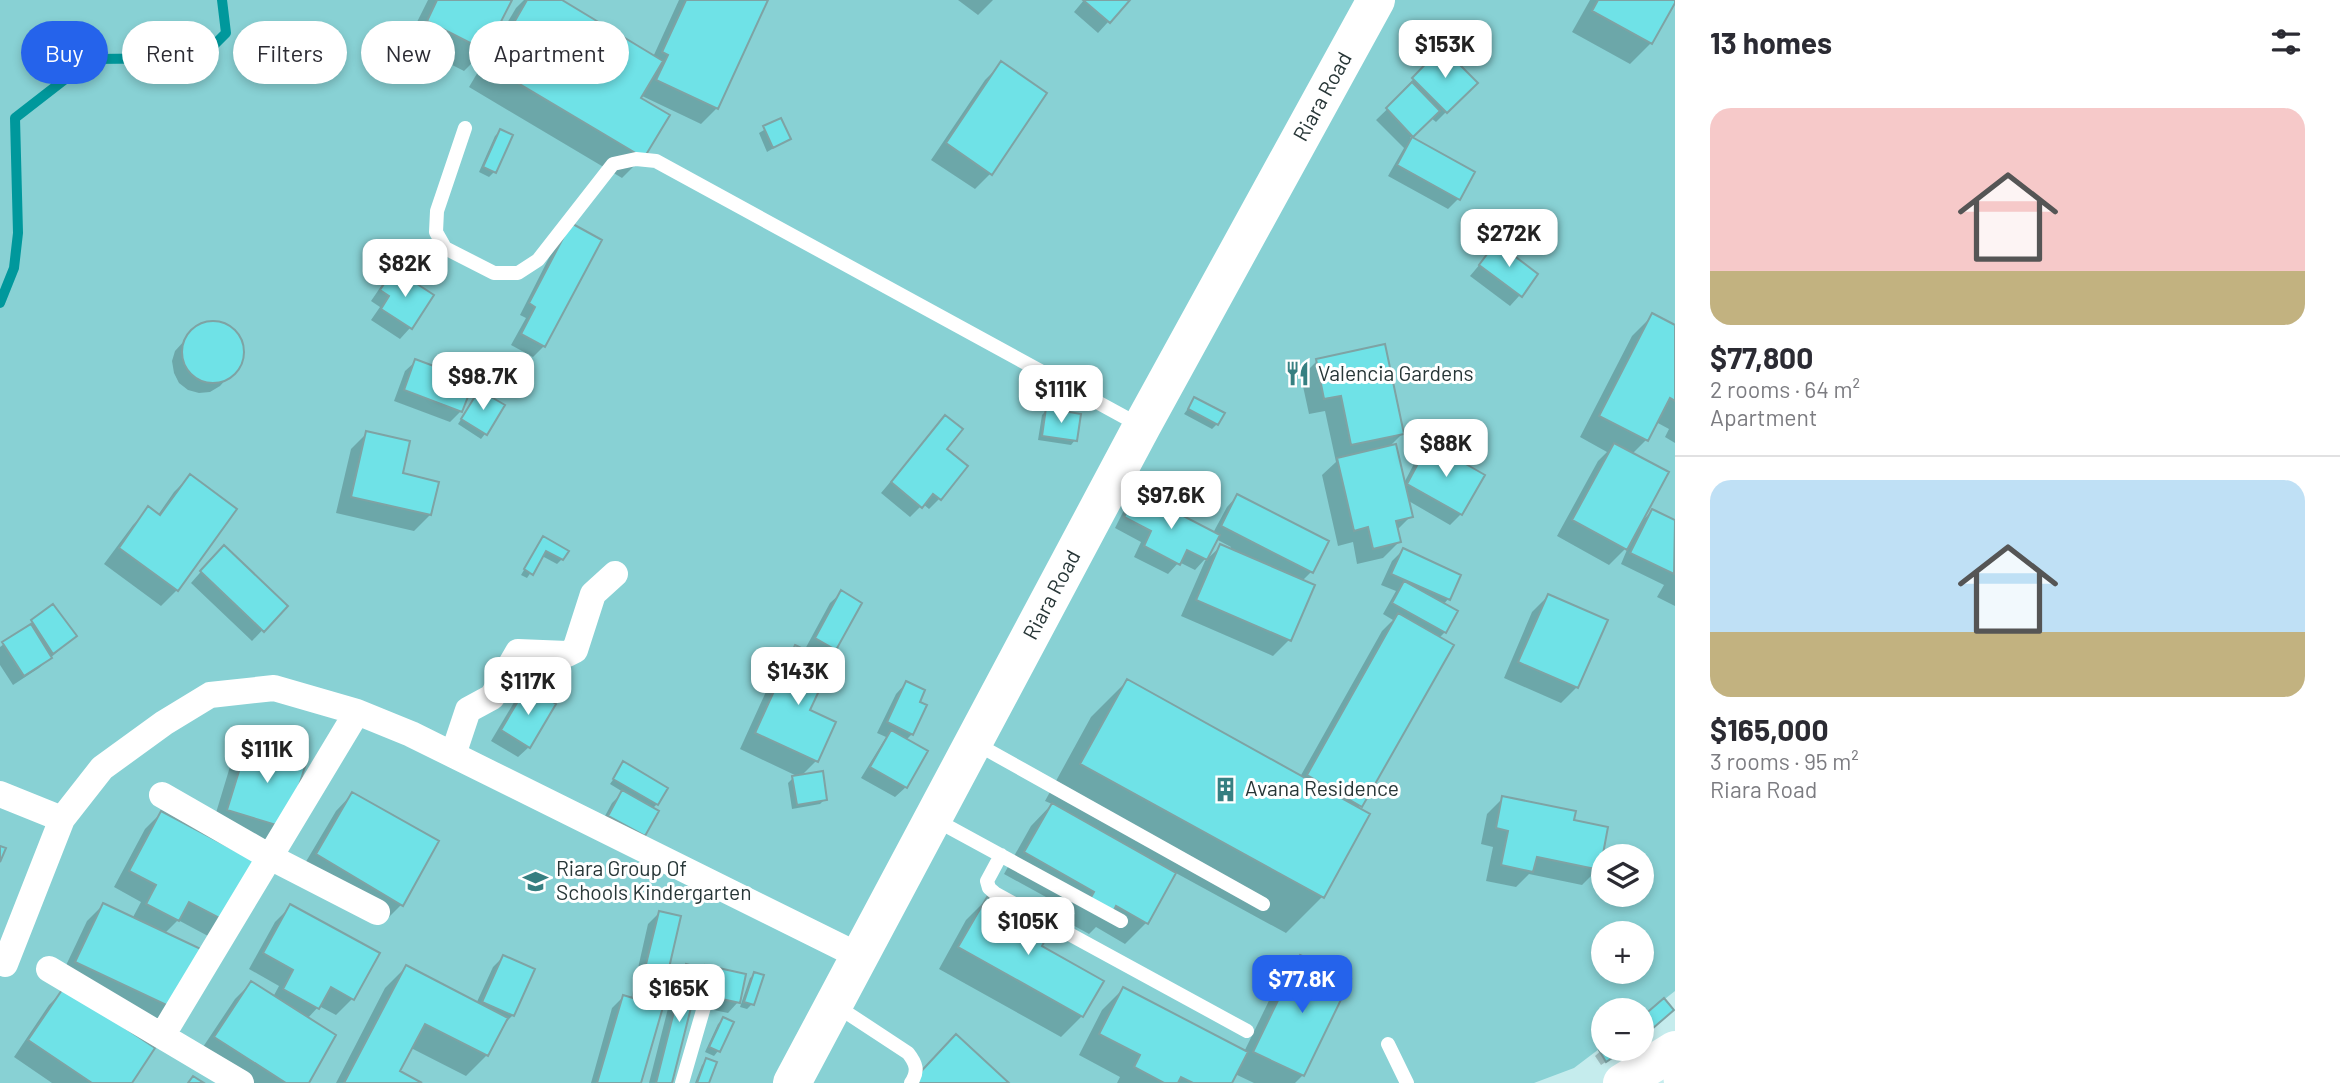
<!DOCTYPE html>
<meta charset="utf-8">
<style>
:root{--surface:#fff;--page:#f2f2f3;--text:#2b2b33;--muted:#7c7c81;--line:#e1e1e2;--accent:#2563eb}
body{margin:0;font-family:Barlow,sans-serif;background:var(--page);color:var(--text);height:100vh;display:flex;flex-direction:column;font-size:26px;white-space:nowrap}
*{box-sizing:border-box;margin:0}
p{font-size:23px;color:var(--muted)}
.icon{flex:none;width:38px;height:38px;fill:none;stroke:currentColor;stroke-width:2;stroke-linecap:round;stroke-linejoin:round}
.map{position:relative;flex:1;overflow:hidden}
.details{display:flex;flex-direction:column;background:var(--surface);width:665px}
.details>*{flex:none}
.hud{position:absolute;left:21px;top:21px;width:665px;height:63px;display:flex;gap:14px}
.controls{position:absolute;left:1591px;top:844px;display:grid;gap:14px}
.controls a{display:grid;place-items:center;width:63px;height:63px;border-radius:50%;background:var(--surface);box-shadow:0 4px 10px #0003;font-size:35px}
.price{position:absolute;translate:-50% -60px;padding:0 16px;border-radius:14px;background:#fff;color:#222;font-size:23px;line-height:46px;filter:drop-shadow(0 2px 4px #0008)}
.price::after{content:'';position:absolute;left:50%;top:42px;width:21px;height:16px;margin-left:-10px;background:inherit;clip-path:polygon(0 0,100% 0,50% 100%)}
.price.active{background:var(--accent);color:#fff}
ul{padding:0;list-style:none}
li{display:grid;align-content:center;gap:14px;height:371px;padding:0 35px}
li+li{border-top:2px solid var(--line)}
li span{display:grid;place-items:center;height:217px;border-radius:21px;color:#555}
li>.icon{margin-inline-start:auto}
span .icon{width:126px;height:126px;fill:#fffc;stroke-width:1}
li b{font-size:30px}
h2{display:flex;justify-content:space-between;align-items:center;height:84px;padding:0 35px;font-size:30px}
.pill{padding:0 24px;border-radius:32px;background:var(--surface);box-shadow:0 4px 10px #0003;font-size:24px;line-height:63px}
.pill.active{background:var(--accent);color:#fff}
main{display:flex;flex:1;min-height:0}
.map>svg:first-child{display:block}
.green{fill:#88d1d4;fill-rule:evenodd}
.shadow{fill:#0003}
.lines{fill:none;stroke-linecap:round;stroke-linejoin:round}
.stream{stroke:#00989c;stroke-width:10}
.building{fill:#6fe2e7;stroke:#7ea3a4;stroke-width:2}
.lane{stroke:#fff;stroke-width:14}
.street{stroke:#fff;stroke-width:26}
.secondary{stroke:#fff;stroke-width:38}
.labels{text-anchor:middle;stroke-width:6;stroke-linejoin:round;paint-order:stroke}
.street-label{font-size:21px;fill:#273637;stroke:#fff}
.poi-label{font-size:21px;fill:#273637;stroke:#fff;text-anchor:start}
</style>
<main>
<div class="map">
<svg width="1675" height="1083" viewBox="0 0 1675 1083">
<rect width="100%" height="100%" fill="#c5eced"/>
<path class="green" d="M 0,0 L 1675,0 L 1675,991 L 1642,1017 L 1642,1010 L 1603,1010 L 1603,1046 L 1574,1068 L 1534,1083 L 0,1083 ZM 1603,856 L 1642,856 L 1642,894 L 1603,894 ZM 1603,933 L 1642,933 L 1642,971 L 1603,971 Z"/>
<path class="shadow" d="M 428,0 L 510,0 L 485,50 L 464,71 L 407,42 Z
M 524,0 L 559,0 L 653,57 L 679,0 L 766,0 L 717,108 L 701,124 L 640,95 L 643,157 L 622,178 L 469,87 L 516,8 Z
M 958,0 L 993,0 L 978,15 Z
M 1084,0 L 1128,0 L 1098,33 L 1074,12 Z
M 1590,0 L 1674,0 L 1651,43 L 1630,64 L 1572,32 Z
M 1442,50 L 1475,83 L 1436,122 L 1431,118 L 1410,138 L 1473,173 L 1459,198 L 1448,209 L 1388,176 L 1404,148 L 1376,120 L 1405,92 L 1403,90 Z
M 1001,64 L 991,173 L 975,189 L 931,160 L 985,80 Z
M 780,120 L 789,139 L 767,152 L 759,133 Z
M 500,131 L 494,172 L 489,177 L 479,172 L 495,136 Z
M 560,236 L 599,241 L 544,346 L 533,357 L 511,345 L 526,318 L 520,315 Z
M 1496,245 L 1520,295 L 1510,306 L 1470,276 Z
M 394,271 L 431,296 L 410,328 L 400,339 L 371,320 L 380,307 L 371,301 L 384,282 Z
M 1653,315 L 1675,326 L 1675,443 L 1665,437 L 1669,429 L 1656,422 L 1646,440 L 1632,454 L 1641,522 L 1652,511 L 1675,522 L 1675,606 L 1657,597 L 1664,585 L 1621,564 L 1629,545 L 1609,565 L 1557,536 L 1598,461 L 1607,452 L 1580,437 L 1632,336 Z
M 215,323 L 226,326 L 235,333 L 241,343 L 242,354 L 239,365 L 220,386 L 210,392 L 199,393 L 188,390 L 179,383 L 174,373 L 172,361 L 175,351 L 194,330 L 204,324 Z
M 416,361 L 461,411 L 450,422 L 394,401 L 405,371 Z
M 1317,361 L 1402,434 L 1388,448 L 1404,483 L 1418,456 L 1429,446 L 1461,514 L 1450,525 L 1407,500 L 1411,516 L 1396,531 L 1399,542 L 1383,558 L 1357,564 L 1353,542 L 1338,546 L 1322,475 L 1336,462 L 1325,411 L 1309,414 L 1301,377 Z
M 479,392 L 485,434 L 481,439 L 458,424 Z
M 1195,399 L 1217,424 L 1212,429 L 1184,414 Z
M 1047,410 L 1075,440 L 1071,445 L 1038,440 L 1042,415 Z
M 945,417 L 939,499 L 929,509 L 923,504 L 910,517 L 881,493 Z
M 367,433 L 430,515 L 414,531 L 336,513 L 351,449 Z
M 190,476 L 177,590 L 161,606 L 104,564 L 133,525 L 149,509 L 158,515 L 174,492 Z
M 1137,494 L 1213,533 L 1227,507 L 1237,496 L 1327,542 L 1311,572 L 1302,581 L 1289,640 L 1273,656 L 1181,616 L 1205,561 L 1221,546 L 1230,550 L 1231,547 L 1216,539 L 1205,559 L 1195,570 L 1179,562 L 1168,574 L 1134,557 L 1141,542 L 1115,528 L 1127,504 Z
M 543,538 L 562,559 L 557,564 L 542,556 L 527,578 L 521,575 Z
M 1403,550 L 1459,576 L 1448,599 L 1443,605 L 1445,632 L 1439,638 L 1358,809 L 1368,814 L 1322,897 L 1286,933 L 1174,872 L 1146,923 L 1125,944 L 1096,927 L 1089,934 L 1069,923 L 1075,913 L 1004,874 L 1031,826 L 1052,804 L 1045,801 L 1091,717 L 1127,681 L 1300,777 L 1382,631 L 1393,620 L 1383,614 L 1396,591 L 1381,585 L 1392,561 Z
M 213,558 L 285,606 L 252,641 L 191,583 Z
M 841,593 L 835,649 L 824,660 L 808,711 L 816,761 L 801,776 L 825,799 L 820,804 L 792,809 L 788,783 L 793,778 L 799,777 L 740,749 L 779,663 L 795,647 L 804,651 L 830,603 Z
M 1548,596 L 1577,687 L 1561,703 L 1504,678 L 1532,612 Z
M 53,607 L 75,636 L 39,668 L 13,685 L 0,665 L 0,647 Z
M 906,683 L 918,703 L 912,734 L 906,740 L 906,787 L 895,797 L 861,778 L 886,737 L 877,733 L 896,694 Z
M 527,688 L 529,747 L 518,757 L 491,741 L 516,699 Z
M 249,744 L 305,761 L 268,843 L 212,826 L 232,760 Z
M 624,764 L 657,804 L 652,809 L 633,846 L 599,827 L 612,803 L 623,792 L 610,784 Z
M 352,794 L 401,905 L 385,921 L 301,870 L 336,811 Z
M 1503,798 L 1572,821 L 1598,869 L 1582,885 L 1529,874 L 1516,887 L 1486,881 L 1493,847 L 1481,844 L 1487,814 Z
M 161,813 L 254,863 L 208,936 L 178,920 L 164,934 L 203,952 L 160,1025 L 60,978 L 87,921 L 103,905 L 132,919 L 141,902 L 114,887 L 145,829 Z
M 987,899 L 1039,947 L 1082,1016 L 1061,1037 L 939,969 L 966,920 Z
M 291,906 L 352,999 L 336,1015 L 319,1006 L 307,1019 L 307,1083 L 245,1083 L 199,1053 L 235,999 L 251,983 L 273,997 L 279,986 L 249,969 L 275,922 Z
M 659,913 L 661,993 L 650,1005 L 639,1083 L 591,1083 L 612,1008 L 623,997 L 631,999 L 648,924 Z
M 503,957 L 513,1015 L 502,1026 L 487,1055 L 466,1076 L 411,1048 L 398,1072 L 418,1083 L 336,1083 L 385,988 L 406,967 L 476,1004 L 493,967 Z
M 1301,957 L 1303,1075 L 1295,1083 L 1254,1083 L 1235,1074 L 1230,1083 L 1117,1083 L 1120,1077 L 1079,1055 L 1102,1010 L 1123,989 L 1244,1052 L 1280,978 Z
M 687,966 L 697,976 L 706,967 L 738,1002 L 728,1013 L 690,1005 L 670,1083 L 649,1083 L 676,977 Z
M 755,974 L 752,1004 L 747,1009 L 740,1007 L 750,978 Z
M 65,989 L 130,1083 L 52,1083 L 14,1057 L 49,1005 Z
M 723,1019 L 718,1051 L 714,1056 L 705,1052 L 718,1024 Z
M 1604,1048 L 1627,1048 L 1601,1065 L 1595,1056 Z
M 707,1060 L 707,1083 L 695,1083 L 702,1065 Z"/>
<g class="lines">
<path class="stream" d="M 0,303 L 14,268 L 18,233 L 15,118 L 91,59 L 201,58 L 226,33 L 222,0"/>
</g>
<path class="building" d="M 437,0 L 512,0 L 486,51 L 427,21 Z
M 527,0 L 562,0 L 663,61 L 641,98 L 670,115 L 644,158 L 489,66 Z
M 686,0 L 768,0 L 718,109 L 656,80 L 668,55 L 662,52 Z
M 1083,0 L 1130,0 L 1110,23 Z
M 1598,0 L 1675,0 L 1675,3 L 1652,44 L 1592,11 Z
M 1442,47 L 1478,83 L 1447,113 L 1412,78 Z
M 1001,61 L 1047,93 L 992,175 L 946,143 Z
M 1412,82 L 1440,111 L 1413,137 L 1386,108 Z
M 781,118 L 791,139 L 773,148 L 763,126 Z
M 500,129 L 513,135 L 496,173 L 483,167 Z
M 1412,137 L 1475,172 L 1460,200 L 1397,165 Z
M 571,223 L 602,240 L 545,347 L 521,334 L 535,307 L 529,303 Z
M 1496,242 L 1538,274 L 1522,297 L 1479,265 Z
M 394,269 L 434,295 L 412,329 L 381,309 L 389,296 L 380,290 Z
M 1652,313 L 1675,325 L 1675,401 L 1670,398 L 1648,441 L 1599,416 Z
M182 352a31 31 0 1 1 62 0a31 31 0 1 1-62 0Z
M 1385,344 L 1404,434 L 1351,445 L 1341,396 L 1324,399 L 1316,359 Z
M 415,359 L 474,381 L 462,412 L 404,390 Z
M 479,390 L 505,405 L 487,435 L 461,419 Z
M 1194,397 L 1225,413 L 1218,425 L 1188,409 Z
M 1046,408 L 1081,414 L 1077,441 L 1042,436 Z
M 945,415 L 963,429 L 947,449 L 968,466 L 941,500 L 933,494 L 922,508 L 891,482 Z
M 366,431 L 410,441 L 403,473 L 439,482 L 431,515 L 351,497 Z
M 1429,443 L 1485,475 L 1462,515 L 1407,484 Z
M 1614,443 L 1669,472 L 1627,550 L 1572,520 Z
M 1396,444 L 1413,517 L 1396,521 L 1401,542 L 1373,549 L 1368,527 L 1354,531 L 1337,458 Z
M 190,474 L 237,509 L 178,591 L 119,548 L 148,506 L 160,515 Z
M 1137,492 L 1220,535 L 1207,560 L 1187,550 L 1180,565 L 1144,546 L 1151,531 L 1124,517 Z
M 1237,494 L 1329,541 L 1313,573 L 1221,526 Z
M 1652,509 L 1675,520 L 1674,574 L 1630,553 Z
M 543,536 L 569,551 L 563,560 L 546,551 L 533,575 L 524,569 Z
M 1220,544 L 1315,585 L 1291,641 L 1196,600 Z
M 224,545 L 288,606 L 264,632 L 200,571 Z
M 1403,548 L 1461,575 L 1450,600 L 1391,574 Z
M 1404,581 L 1458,611 L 1446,633 L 1392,603 Z
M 841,590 L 862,603 L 836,650 L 815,638 Z
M 1548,594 L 1608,620 L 1578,688 L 1518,662 Z
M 53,604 L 77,636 L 53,654 L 31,620 Z
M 1398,613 L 1454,645 L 1362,807 L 1307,775 Z
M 31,624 L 52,658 L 24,676 L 2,642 Z
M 795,645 L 832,663 L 810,710 L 836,722 L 818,762 L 755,733 Z
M 520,661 L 531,664 L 523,678 L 512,674 Z
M 1127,679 L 1370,814 L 1324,898 L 1080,764 Z
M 906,681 L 925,690 L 920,702 L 927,705 L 913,735 L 887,722 Z
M 527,686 L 556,704 L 530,748 L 501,730 Z
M 891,730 L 928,751 L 907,788 L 870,767 Z
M 248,742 L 307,760 L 286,828 L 227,810 Z
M 623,761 L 668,788 L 658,805 L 613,779 Z
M 823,771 L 827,800 L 797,805 L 792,776 Z
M 622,790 L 659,811 L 645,836 L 608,816 Z
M 352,792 L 439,841 L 403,906 L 316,854 Z
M 1502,796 L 1576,811 L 1574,820 L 1608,827 L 1600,870 L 1537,857 L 1533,872 L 1501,865 L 1508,831 L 1496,828 Z
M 1052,803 L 1176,873 L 1148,924 L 1116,906 L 1112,914 L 1089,901 L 1094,892 L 1024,852 Z
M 161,811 L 257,862 L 225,921 L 189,902 L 179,921 L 146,904 L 156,885 L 129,871 Z
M 0,846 L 6,848 L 0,862 Z
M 987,897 L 1050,931 L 1042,946 L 1104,981 L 1083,1017 L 958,947 Z
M 103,903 L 205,951 L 177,1010 L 75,962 Z
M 290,904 L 380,953 L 354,1000 L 331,987 L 319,1009 L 283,989 L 293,970 L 263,953 Z
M 659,911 L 681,916 L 663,994 L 640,989 Z
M 503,955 L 535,969 L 514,1016 L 482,1002 Z
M 1300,955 L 1351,979 L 1304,1076 L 1253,1052 Z
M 686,964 L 701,968 L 672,1083 L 656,1083 Z
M 406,965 L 508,1018 L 488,1056 L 425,1024 L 400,1071 L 422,1083 L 344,1083 Z
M 705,965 L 746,974 L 740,1003 L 699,994 Z
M 754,972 L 764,975 L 754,1005 L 744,1002 Z
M 251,981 L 336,1035 L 309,1083 L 286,1083 L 214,1037 Z
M 64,987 L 155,1048 L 132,1083 L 92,1083 L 28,1040 Z
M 1123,987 L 1248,1052 L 1232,1083 L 1193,1083 L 1181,1077 L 1178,1083 L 1164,1083 L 1134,1067 L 1140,1055 L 1099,1034 Z
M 623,995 L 663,1007 L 641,1083 L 597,1083 Z
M 1664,998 L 1674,1010 L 1645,1035 L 1642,1031 L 1642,1017 Z
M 723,1017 L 734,1022 L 720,1052 L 709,1047 Z
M 956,1034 L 1009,1083 L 919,1083 L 914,1079 Z
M 1603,1047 L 1603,1048 L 1627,1048 L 1606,1062 L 1599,1050 Z
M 706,1058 L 717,1062 L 709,1083 L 697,1083 Z
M 193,1076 L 204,1083 L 188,1083 Z"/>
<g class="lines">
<path class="lane" d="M 465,128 L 437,211 L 436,232 L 445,248 L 494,273 L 518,273 L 538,260 L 613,164 L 636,159 L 656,161 L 1141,426
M 975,743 L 1263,904
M 934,819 L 1121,921
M 1001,855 L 987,881 L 989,888 L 996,894 L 1247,1031
M 835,1005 L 908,1053 C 916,1063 919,1071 911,1083
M 1388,1044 L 1407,1083
M 1668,1057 L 1671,1083
M 682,1083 L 704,1007"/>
<path class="street" d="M 453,755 L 468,710 L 492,697 L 518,652 L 567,654 L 575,650 L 593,594 L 615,574
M 0,794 L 62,819
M 162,795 L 270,857 L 377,912
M 5,964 L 62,819 L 102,768 L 164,723 L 210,695 L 274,688 L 357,712
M 49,969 L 241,1083
M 162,1036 L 357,712 L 411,734 L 861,957"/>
<g class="secondary">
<path id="s1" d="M 792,1083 L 1142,426 L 1376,0"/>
<path d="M 1622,1083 L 1675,1050"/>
</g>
</g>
<defs>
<symbol id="restaurant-bare" viewBox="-9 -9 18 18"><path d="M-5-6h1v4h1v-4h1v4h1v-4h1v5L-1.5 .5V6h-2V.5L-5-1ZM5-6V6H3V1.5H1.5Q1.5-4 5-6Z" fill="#367f81" stroke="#fff" stroke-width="2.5" paint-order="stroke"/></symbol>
<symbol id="building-bare" viewBox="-9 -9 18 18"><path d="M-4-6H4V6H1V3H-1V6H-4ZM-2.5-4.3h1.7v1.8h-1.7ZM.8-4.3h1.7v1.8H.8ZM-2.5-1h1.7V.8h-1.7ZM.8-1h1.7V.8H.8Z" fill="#367f81" stroke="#fff" stroke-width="2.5" paint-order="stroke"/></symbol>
<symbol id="school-bare" viewBox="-9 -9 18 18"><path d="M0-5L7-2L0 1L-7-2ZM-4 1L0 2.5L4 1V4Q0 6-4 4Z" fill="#367f81" stroke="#fff" stroke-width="2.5" paint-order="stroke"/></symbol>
</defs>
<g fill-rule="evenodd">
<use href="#restaurant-bare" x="1280" y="356" width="35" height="35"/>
<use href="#building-bare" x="1208" y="772" width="35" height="35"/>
<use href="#school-bare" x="518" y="864" width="35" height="35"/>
</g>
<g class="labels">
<g class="street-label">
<text dy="7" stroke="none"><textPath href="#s1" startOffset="1120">Riara Road</textPath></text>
<text dy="7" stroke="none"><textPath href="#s1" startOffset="553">Riara Road</textPath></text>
</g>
<g class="poi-label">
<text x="1318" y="381">Valencia Gardens</text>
<text x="1245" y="796">Avana Residence</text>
<text x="556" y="876">Riara Group Of<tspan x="556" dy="24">Schools Kindergarten</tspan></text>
</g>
</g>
</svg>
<div class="controls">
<a><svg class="icon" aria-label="layers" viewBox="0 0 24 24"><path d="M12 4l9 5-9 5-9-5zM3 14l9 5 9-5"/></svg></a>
<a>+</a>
<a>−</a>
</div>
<b class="price" style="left:1445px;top:80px">$153K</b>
<b class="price" style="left:1509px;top:269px">$272K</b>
<b class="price" style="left:405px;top:299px">$82K</b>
<b class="price" style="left:483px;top:412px">$98.7K</b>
<b class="price" style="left:1061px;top:425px">$111K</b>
<b class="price" style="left:1446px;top:479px">$88K</b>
<b class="price" style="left:1171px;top:531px">$97.6K</b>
<b class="price" style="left:798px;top:707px">$143K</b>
<b class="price" style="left:528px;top:717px">$117K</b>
<b class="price" style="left:267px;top:785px">$111K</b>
<b class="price" style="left:1028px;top:957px">$105K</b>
<b class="price active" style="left:1302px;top:1015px">$77.8K</b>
<b class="price" style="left:679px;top:1024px">$165K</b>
<div class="hud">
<a class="pill active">Buy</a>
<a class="pill">Rent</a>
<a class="pill">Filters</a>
<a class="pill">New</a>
<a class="pill">Apartment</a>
</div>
</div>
<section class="details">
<h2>13 homes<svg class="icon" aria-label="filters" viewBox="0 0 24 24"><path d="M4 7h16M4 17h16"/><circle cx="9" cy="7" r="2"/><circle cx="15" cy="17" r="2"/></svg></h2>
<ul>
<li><span style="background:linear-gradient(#f6c9c9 75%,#c2b280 0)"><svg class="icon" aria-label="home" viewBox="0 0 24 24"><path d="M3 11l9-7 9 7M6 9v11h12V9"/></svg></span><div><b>$77,800</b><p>2 rooms · 64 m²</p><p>Apartment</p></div></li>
<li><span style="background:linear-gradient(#bfe0f5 70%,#c2b280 0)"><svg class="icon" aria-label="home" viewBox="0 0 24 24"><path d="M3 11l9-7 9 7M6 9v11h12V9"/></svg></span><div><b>$165,000</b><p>3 rooms · 95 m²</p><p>Riara Road</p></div></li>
</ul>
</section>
</main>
